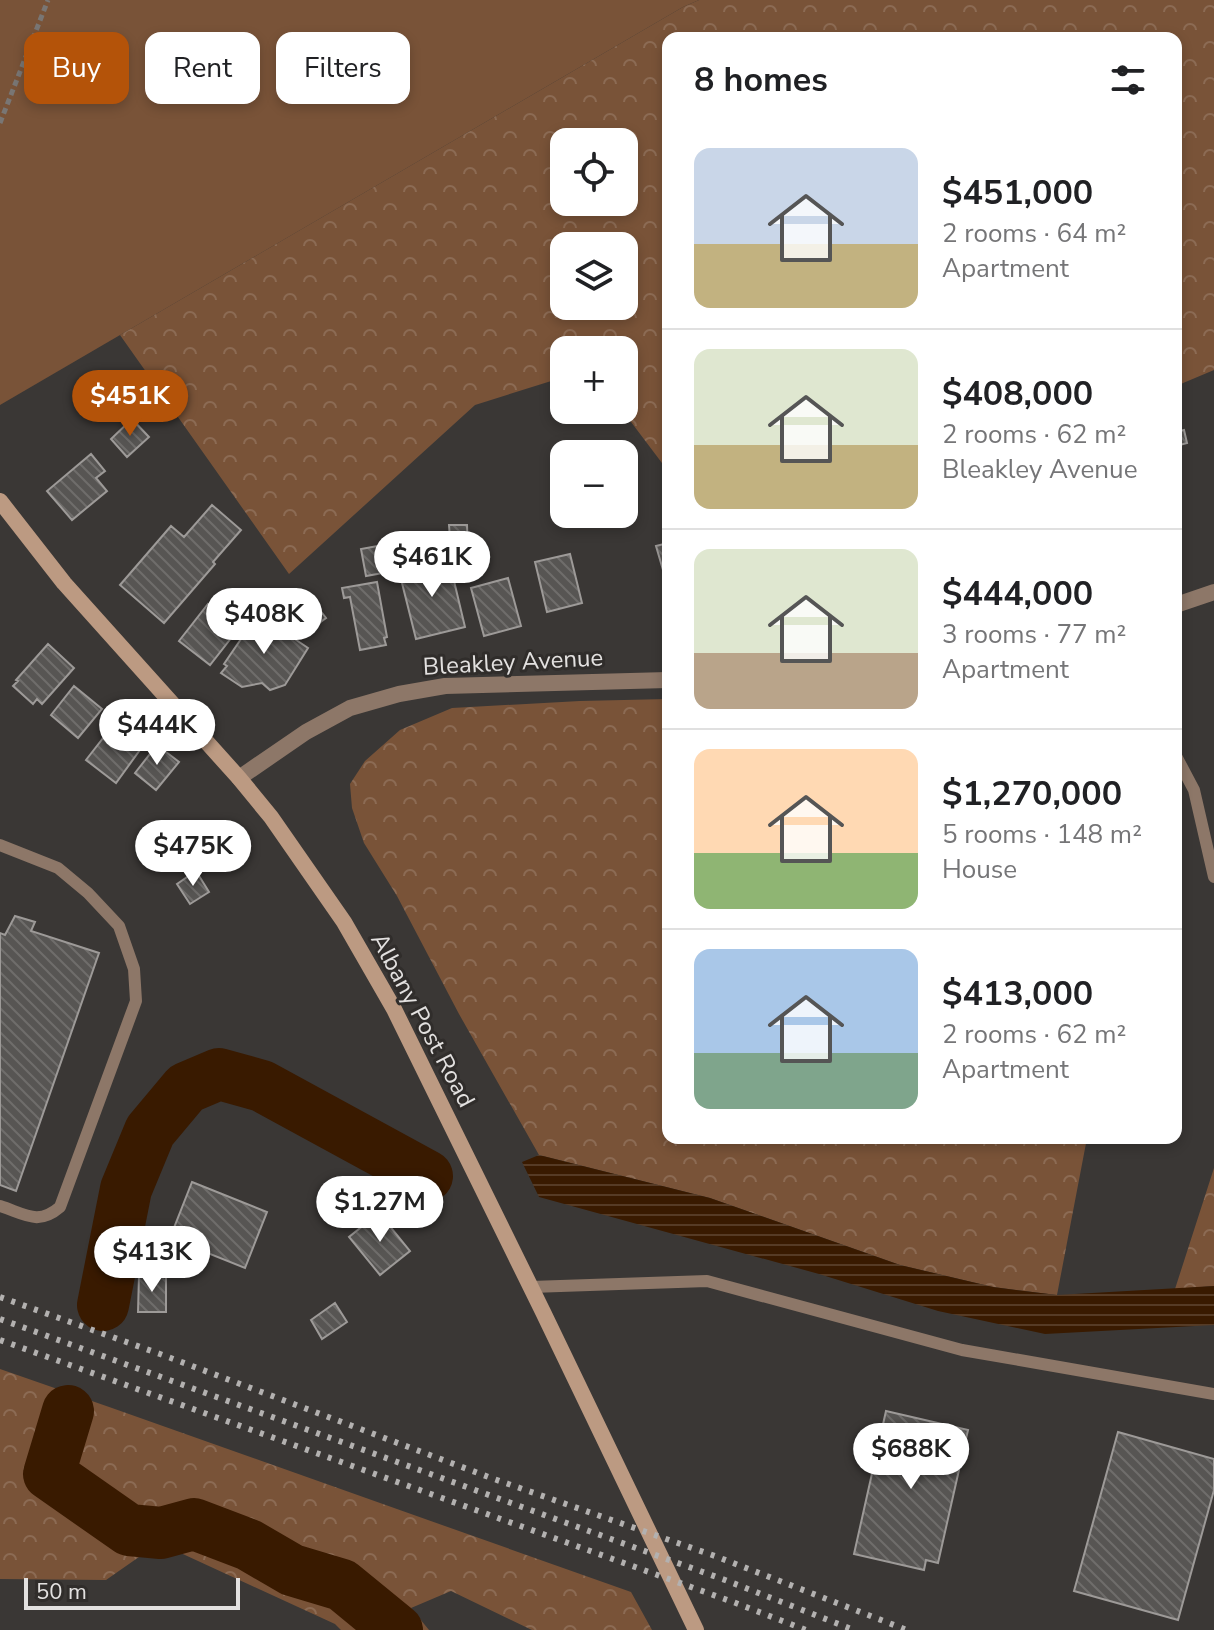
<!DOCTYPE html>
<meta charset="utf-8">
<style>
:root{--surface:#fff;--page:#f2f2f2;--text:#202124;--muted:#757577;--line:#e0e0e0;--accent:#b45309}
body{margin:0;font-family:"Nunito Sans",sans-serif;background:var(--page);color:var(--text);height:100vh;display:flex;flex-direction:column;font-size:30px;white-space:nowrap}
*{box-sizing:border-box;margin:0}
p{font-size:26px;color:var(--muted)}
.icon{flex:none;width:44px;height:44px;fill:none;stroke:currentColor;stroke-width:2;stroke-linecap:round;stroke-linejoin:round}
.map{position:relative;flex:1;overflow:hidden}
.drawer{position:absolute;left:662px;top:32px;width:520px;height:1112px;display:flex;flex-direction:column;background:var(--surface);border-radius:16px;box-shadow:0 4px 12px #0003}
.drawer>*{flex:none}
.hud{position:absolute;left:24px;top:32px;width:518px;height:72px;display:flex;gap:16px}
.buttons{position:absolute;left:550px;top:128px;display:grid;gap:16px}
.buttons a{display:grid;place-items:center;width:88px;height:88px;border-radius:16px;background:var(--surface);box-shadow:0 4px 12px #0003;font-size:40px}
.scale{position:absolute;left:24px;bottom:20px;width:216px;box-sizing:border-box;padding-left:8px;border:4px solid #e3e1e0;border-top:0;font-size:22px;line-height:28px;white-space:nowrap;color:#e3e1e0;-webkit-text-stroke:6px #302d2b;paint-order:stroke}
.price{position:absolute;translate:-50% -68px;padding:0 18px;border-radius:28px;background:#fff;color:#222;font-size:26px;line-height:52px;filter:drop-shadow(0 2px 4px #0008)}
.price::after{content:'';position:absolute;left:50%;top:48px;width:24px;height:18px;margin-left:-12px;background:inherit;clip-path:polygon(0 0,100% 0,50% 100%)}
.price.active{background:var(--accent);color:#fff}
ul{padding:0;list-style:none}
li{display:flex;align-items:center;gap:24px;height:200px;padding:0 32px}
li+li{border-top:2px solid var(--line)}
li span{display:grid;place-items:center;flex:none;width:224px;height:160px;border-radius:16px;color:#555}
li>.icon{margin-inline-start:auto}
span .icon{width:96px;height:96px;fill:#fffc;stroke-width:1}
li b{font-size:34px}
h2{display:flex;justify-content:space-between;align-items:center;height:96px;padding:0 32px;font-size:34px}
.tag{padding:0 28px;border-radius:16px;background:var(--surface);box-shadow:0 4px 12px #0003;font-size:28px;line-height:72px}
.tag.active{background:var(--accent);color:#fff}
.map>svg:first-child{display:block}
.green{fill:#795338}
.forest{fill:url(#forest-crowns);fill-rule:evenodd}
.water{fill:url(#water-rules)}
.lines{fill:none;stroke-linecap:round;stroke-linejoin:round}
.river{stroke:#391a00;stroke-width:52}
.building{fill:url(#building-back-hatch);stroke:#9d9a98;stroke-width:2}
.path{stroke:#797674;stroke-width:5;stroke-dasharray:6 4;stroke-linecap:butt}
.service{stroke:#8d7768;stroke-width:12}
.tertiary{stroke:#8d7768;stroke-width:16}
.secondary{stroke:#bc9a82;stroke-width:16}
.rail{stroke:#b3b1b0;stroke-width:6;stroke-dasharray:4 8;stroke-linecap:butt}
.labels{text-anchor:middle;stroke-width:6;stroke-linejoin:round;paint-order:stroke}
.street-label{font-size:24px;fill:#e3e1e0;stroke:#302d2b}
</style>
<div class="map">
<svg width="1214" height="1630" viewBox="0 0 1214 1630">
<defs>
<pattern id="forest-crowns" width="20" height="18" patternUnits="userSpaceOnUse" patternTransform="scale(2)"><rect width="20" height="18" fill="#795338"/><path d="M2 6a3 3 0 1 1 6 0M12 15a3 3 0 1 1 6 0" fill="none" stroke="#8c6b54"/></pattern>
<pattern id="water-rules" width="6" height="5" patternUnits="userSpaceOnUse" patternTransform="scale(2)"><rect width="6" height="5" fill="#391a00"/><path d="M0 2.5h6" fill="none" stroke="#563b25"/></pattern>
<pattern id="building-back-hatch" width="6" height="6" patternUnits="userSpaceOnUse" patternTransform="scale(2)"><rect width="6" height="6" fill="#575553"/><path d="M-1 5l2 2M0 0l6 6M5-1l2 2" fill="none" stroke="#6f6d6b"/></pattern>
</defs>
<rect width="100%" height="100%" fill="#3a3735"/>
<path class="green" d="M 0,0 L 699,0 L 683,7 L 0,405 Z"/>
<path class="forest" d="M 699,0 L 1214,0 L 1214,370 L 1176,386 L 1176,38 L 668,38 L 668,471 L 622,410 L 624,410 L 624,350 L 564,350 L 564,377 L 475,405 L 289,574 L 120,335 L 683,7 ZM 564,142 L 624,142 L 624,202 L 564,202 ZM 564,246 L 624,246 L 624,306 L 564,306 Z
M 668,699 L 668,1138 L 1087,1138 L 1057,1295 L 993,1287 L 900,1265 L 710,1198 L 539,1155 L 459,1014 L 397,896 L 364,843 L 352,808 L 350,784 L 365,761 L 400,730 L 452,708 L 580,701 Z
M 1214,1168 L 1214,1286 L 1175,1289 Z
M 0,1369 L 112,1408 L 631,1592 L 652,1630 L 532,1630 L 451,1591 L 411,1608 L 429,1630 L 341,1630 L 335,1624 L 159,1543 L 106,1580 L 0,1579 Z"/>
<path class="water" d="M 539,1155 L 710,1198 L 900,1265 L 993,1287 L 1057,1295 L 1214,1286 L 1214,1325 L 1045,1334 L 938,1311 L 819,1274 L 539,1197 L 522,1162 Z"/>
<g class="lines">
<path class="river" d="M 103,1305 L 126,1189 L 150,1131 L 186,1088 L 219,1074 L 262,1086 L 427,1176
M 68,1411 L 49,1474 L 129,1530 L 161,1533 L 194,1524 L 249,1545 L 292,1570 L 342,1585 L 397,1630"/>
</g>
<path class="building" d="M 132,419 L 149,437 L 127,457 L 111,439 Z
M 1184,430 L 1187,443 L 1176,446 L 1176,432 Z
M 91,454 L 105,471 L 96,478 L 107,491 L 72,520 L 47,491 Z
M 212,505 L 241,530 L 213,562 L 215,564 L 164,623 L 120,585 L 171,526 L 184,537 Z
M 449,525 L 467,525 L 468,551 L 451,552 Z
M 668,543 L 668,587 L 656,546 Z
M 389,544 L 394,571 L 366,576 L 361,549 Z
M 570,554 L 582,603 L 547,612 L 535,562 Z
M 449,560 L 465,627 L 416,639 L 398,567 L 410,565 L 411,569 Z
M 508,578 L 521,626 L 484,636 L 471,588 Z
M 377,582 L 387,637 L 384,638 L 386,645 L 360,650 L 350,597 L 344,598 L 342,588 Z
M 309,596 L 326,618 L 308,631 L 292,609 Z
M 208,604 L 218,612 L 216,616 L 224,622 L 228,619 L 239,628 L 210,665 L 179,641 Z
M 258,614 L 308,648 L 285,685 L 270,690 L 262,683 L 242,687 L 221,673 L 227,666 L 224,664 Z
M 48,644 L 74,668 L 42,704 L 37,699 L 33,704 L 13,686 L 18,681 L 16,680 Z
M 74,686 L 102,709 L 78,738 L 51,715 Z
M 125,710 L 153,732 L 116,783 L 86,760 Z
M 157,745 L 179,762 L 156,790 L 135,773 Z
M 196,871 L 209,892 L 190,904 L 177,884 Z
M 15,916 L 35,922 L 31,931 L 99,953 L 16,1191 L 0,1185 L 0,933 L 5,935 Z
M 192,1182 L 267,1212 L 245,1268 L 170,1238 Z
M 379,1213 L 410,1251 L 380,1275 L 349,1237 Z
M 139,1275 L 166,1276 L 166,1312 L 138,1312 Z
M 335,1303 L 347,1322 L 322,1339 L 311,1320 Z
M 886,1411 L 968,1430 L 938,1563 L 926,1560 L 924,1570 L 854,1554 Z
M 1118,1432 L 1214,1459 L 1214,1490 L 1178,1620 L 1074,1591 Z"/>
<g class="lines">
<path class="path" d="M 0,123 L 48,0"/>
<path class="service" d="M 1176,756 L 1194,790 L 1214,877
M 0,845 L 58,868 L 88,893 L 119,926 L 134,969 L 136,1001 L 60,1207 C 38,1226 25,1214 0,1206
M 531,1287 L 707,1281 L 962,1350 L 1214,1394"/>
<path class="tertiary" d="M 1176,605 L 1214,592
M 239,778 L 306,732 L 350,708 L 399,694 L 445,686 L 668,680"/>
<path class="secondary" d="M 0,501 L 64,583 L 239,778 L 271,817 L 344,922 L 394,1009 L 543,1312 L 696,1630"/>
<path class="rail" d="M 0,1297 L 160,1354 L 494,1479 L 715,1556 L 907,1630
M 0,1319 L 725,1580 L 854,1630
M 0,1340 L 733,1602 L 806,1630"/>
</g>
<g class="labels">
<g class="street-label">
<text transform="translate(513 662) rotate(-3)" y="8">Bleakley Avenue</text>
<text transform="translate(423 1020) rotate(62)" y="8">Albany Post Road</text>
</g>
</g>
</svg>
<div class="buttons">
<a><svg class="icon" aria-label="locate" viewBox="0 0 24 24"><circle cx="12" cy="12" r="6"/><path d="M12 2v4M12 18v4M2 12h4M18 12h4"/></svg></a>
<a><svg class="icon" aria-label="layers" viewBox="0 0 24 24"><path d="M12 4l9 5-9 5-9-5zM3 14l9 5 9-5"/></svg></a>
<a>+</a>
<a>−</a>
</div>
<div class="scale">50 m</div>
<b class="price active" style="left:130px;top:438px">$451K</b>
<b class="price" style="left:432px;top:599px">$461K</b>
<b class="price" style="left:264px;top:656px">$408K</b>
<b class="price" style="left:157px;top:767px">$444K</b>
<b class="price" style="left:193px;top:888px">$475K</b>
<b class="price" style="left:380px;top:1244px">$1.27M</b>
<b class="price" style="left:152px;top:1294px">$413K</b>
<b class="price" style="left:911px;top:1491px">$688K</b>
<div class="hud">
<a class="tag active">Buy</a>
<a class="tag">Rent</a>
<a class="tag">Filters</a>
</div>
<section class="drawer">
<h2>8 homes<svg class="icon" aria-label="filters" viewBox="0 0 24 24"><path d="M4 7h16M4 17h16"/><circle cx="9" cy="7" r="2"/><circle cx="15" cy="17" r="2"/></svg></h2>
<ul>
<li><span style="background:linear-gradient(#c9d6e8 60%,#c2b280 0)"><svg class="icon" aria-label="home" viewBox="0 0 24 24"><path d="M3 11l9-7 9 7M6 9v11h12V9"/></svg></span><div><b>$451,000</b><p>2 rooms · 64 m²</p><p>Apartment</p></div></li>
<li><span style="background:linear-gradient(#dfe7d0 60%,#c2b280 0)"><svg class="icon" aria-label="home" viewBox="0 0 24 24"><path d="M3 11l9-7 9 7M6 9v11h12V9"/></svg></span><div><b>$408,000</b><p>2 rooms · 62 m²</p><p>Bleakley Avenue</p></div></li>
<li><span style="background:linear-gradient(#dfe7d0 65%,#b9a48a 0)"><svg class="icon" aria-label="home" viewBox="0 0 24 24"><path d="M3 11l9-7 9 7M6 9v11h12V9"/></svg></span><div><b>$444,000</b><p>3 rooms · 77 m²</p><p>Apartment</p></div></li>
<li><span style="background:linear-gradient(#ffd9b3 65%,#8fb573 0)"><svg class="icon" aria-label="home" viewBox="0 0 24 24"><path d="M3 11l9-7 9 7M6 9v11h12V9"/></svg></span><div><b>$1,270,000</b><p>5 rooms · 148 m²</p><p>House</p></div></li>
<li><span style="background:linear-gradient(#a9c7e8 65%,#7fa58c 0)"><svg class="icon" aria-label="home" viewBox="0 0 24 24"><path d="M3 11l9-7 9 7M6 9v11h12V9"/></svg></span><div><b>$413,000</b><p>2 rooms · 62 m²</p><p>Apartment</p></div></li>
</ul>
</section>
</div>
